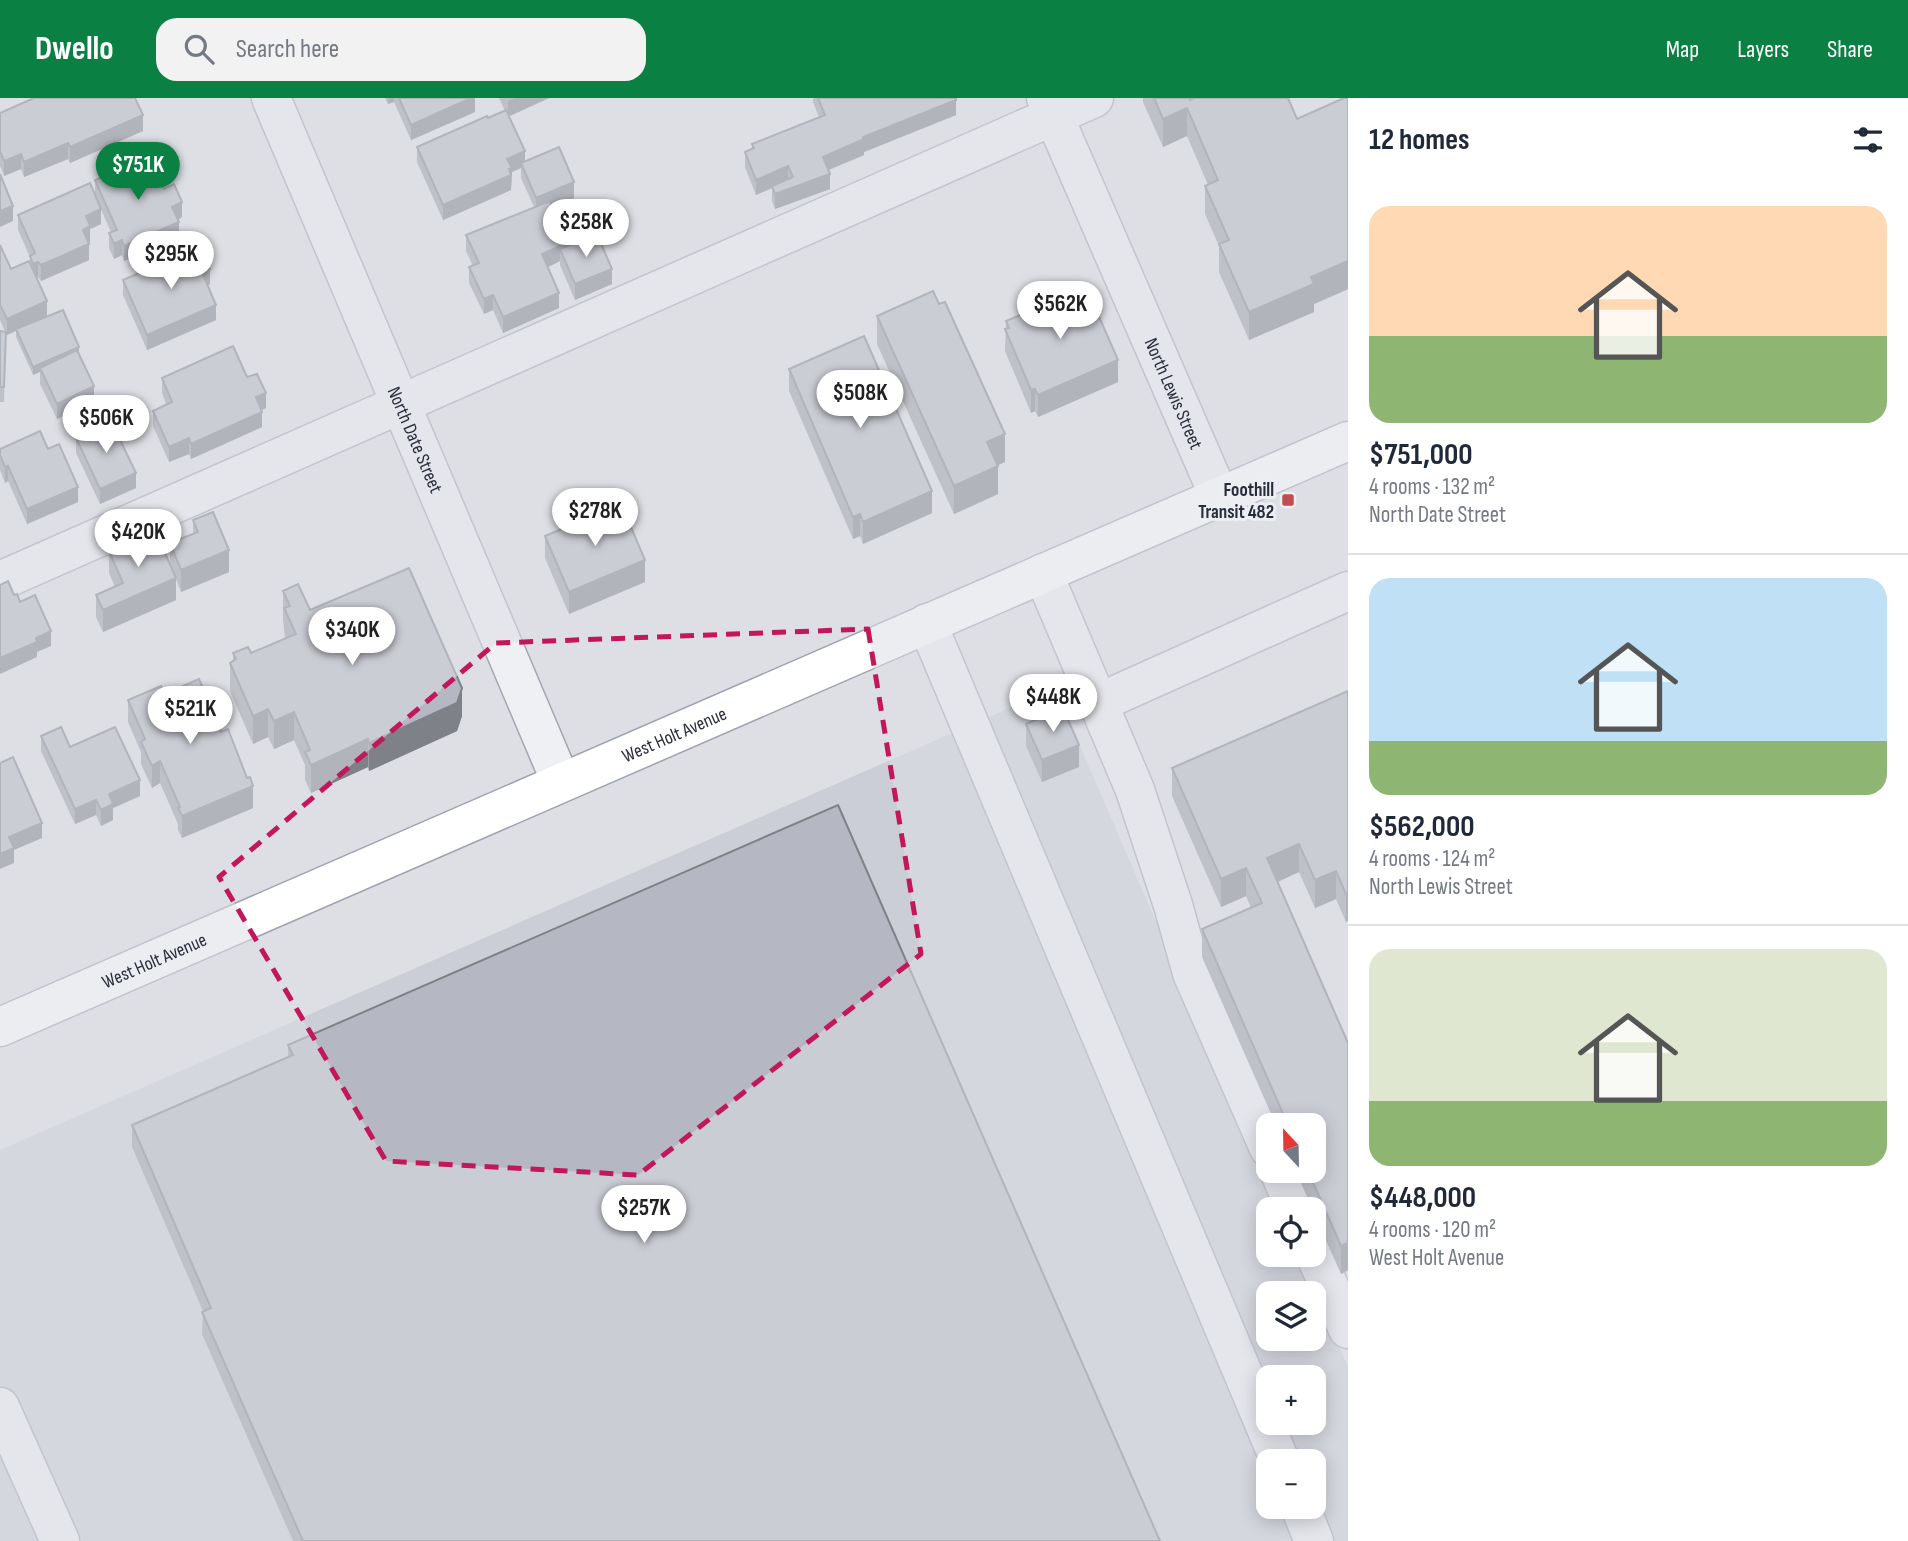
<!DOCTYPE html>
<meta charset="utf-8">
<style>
:root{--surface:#fff;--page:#f2f2f3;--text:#1f2937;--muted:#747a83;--line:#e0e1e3;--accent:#0b8043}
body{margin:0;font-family:"Sofia Sans Condensed",sans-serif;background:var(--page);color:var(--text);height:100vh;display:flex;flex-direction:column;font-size:26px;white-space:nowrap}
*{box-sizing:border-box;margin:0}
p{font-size:23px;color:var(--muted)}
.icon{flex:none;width:38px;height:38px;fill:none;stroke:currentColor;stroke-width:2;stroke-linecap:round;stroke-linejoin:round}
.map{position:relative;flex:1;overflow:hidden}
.sheet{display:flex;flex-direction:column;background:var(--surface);width:560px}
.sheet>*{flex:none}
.needle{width:46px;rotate:338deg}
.buttons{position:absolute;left:1256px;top:1015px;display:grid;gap:14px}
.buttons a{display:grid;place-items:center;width:70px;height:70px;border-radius:14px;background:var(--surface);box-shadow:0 4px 18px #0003;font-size:35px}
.price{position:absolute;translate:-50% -60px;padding:0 16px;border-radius:24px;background:#fff;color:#222;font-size:23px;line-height:46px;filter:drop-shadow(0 2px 4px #0008)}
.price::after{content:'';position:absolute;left:50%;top:42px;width:21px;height:16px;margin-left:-10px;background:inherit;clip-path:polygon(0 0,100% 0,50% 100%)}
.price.selected{background:var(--accent);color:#fff}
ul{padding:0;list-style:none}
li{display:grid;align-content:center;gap:14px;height:371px;padding:0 21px}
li+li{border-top:2px solid var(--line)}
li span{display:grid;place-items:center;height:217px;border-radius:21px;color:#555}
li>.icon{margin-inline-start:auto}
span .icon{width:126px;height:126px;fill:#fffc;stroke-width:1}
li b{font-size:30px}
h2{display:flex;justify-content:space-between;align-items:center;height:84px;padding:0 21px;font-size:30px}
header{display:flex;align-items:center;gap:42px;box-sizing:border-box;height:98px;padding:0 35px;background:var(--accent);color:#fff}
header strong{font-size:33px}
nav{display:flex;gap:38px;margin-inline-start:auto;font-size:24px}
.search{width:490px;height:63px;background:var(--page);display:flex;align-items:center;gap:18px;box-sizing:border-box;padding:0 24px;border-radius:21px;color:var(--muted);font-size:26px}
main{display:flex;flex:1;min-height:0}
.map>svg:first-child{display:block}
.built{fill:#cbced6;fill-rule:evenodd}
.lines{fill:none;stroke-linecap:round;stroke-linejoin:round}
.minor-casing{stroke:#a3a6ae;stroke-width:41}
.major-casing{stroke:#9ea3b0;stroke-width:41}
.minor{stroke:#eff0f4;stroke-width:38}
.major{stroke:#fff;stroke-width:38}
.wall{fill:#9c9ea7}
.shaded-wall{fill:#7f8188}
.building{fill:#b5b8c2;stroke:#7f8188;stroke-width:2}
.marked{fill:none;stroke:#c2185b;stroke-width:5;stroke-dasharray:14 9;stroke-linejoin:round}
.poi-dot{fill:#c04d52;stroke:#eceef3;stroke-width:2.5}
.labels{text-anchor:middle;stroke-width:6;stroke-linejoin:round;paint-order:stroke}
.street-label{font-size:19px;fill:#282d3a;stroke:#eceef3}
.poi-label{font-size:19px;font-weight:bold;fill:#282d3a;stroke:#eceef3;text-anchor:end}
</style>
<header>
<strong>Dwello</strong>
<div class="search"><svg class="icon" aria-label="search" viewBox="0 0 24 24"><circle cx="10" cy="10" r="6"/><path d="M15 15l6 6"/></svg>Search here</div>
<nav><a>Map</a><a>Layers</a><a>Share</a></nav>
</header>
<main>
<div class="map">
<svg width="1348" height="1443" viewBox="0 0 1348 1443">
<rect width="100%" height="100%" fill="#dddfe5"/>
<path class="built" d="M 1055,590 L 1280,1111 L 1269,1111 L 1269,1157 L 1299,1157 L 1348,1269 L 1348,1443 L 0,1443 L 0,1052 ZM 1269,1195 L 1314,1195 L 1314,1241 L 1269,1241 ZM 1269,1279 L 1314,1279 L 1314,1325 L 1269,1325 ZM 1269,1363 L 1314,1363 L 1314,1409 L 1269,1409 Z"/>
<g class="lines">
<defs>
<g id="minor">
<path id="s1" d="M 271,0 L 561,684"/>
<path id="s2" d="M 1046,0 L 1219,398"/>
<path d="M 1043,475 L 1135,692 L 1173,807 L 1192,875 L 1269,1050"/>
<path d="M 0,483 L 1094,0"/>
<path d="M 927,525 L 1280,1363"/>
<path d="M 1098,605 L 1348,493"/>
<path d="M 1279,1073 L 1296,1111"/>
<path d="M 1314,1154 L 1348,1231"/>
<path d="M 0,1309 L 60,1443"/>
<path d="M 1300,1409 L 1314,1443"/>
</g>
<g id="major">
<path id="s3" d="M 0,929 L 1348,343"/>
</g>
</defs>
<use href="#minor" class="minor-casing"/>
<use href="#major" class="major-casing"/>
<use href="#minor" class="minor"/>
<use href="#major" class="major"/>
</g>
<path class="wall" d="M 385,0 L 475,0 L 475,14 L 411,42 L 394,4 L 388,6 Z
M 499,0 L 549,0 L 509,18 L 525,63 L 574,100 L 553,109 L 569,148 L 612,186 L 575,202 L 560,167 L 560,163 L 548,169 L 559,210 L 503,235 L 493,212 L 484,216 L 469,185 L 469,169 L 473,168 L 466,153 L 466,137 L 534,109 L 521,80 L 521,70 L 512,74 L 511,92 L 443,122 L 417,64 L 417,49 L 505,13 Z
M 813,0 L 956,0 L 956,17 L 864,54 L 864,57 L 829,72 L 830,91 L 775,111 L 772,103 L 772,90 L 756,97 L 745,69 L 745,54 L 752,51 L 752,46 L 819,19 L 813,4 Z
M 1143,0 L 1189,0 L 1190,2 L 1297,21 L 1348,0 L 1348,191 L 1314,206 L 1314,214 L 1249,242 L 1219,174 L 1219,148 L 1205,116 L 1205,88 L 1208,87 L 1187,38 L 1163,49 L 1143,4 Z
M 0,15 L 143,33 L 70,65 L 68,61 L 24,79 L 21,71 L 4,78 L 0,68 Z
M 95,82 L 164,91 L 182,119 L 178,122 L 179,140 L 124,163 L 122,157 L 114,161 L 109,150 L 109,135 L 111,134 L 95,98 Z
M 18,117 L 101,126 L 90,131 L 90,144 L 89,145 L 89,162 L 41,183 L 38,179 L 37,180 L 47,218 L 79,256 L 94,303 L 57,321 L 40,286 L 40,274 L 33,277 L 16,239 L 16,232 L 7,237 L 6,235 L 4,304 L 0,304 L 0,233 L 5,234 L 0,222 L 0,148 L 11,171 L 30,165 L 30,159 L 18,132 Z
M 123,182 L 210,186 L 208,187 L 216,222 L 147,252 L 123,197 Z
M 1060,200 L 1118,284 L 1038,319 L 1035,313 L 1031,315 L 1005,253 L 1006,223 L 1040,209 L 1040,203 Z
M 877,218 L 1005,364 L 998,367 L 998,396 L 954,416 L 877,246 Z
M 789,271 L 932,415 L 863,446 L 860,438 L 853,441 L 789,293 Z
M 247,279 L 266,310 L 262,312 L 262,329 L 191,361 L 189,356 L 169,364 L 153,328 L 153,313 L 166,306 L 162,295 L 162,280 Z
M 76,340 L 136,390 L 100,406 L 76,355 Z
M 0,351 L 48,351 L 78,404 L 27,426 L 8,383 L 5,385 L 0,372 Z
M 193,422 L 229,474 L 181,494 L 176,481 L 176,502 L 103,534 L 96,519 L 96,497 L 115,489 L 109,475 L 109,453 L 170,466 L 170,445 L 193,436 Z
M 545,438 L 645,484 L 569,516 L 545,460 Z
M 283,493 L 462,618 L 457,633 L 369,673 L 368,669 L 311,695 L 305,682 L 305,667 L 294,642 L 274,651 L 268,639 L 253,646 L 230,593 L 230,565 L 233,563 L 233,555 L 251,555 L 285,540 L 283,521 Z
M 1348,593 L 1346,824 L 1336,801 L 1315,810 L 1299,774 L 1278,784 L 1348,945 L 1348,1172 L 1341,1176 L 1314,1116 L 1314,1111 L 1312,1111 L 1296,1073 L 1314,1073 L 1314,1027 L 1276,1027 L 1202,859 L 1202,831 L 1251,810 L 1246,798 L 1221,809 L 1172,698 L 1172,670 Z
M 165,596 L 253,710 L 182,740 L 178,732 L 178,726 L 160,685 L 152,690 L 141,666 L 141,654 L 128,624 L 128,602 Z
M 1026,626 L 1079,669 L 1042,684 L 1026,648 Z
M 41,638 L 70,649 L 140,698 L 113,710 L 113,722 L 101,728 L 96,717 L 75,726 L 41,653 Z
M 288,947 L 1160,1443 L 293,1443 L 202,1236 L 203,1213 L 132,1049 L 132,1027 L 288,959 Z"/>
<path class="shaded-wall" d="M 388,0 L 394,0 L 394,4 L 388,6 Z
M 471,0 L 475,0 L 475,14 L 411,42 L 411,27 Z
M 515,0 L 549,0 L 508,19 L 508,3 Z
M 956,2 L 956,17 L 864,54 L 864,57 L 823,74 L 823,59 L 863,39 Z
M 1187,10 L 1187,38 L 1163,49 L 1163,21 Z
M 143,17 L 143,33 L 70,65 L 70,49 Z
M 68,45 L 68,61 L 24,79 L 24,64 Z
M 525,53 L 525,68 L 521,65 L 521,70 L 512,74 L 511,92 L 443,122 L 443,107 L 507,61 Z
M 21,56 L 21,71 L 4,78 L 4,63 Z
M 788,68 L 788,83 L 772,88 L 772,90 L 756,97 L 756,82 Z
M 830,76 L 830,91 L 775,111 L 775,96 Z
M 574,84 L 574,100 L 536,116 L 536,100 Z
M 182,104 L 182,119 L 172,124 L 172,109 Z
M 13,108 L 13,123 L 0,129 L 0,113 Z
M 101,111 L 101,126 L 90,131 L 90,144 L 83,147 L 83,132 L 86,118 Z
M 179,124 L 179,140 L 124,163 L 124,148 Z
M 122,142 L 122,157 L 114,161 L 114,146 Z
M 569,144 L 569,159 L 560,151 L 560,163 L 542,172 L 542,156 Z
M 89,146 L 89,162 L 41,183 L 41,167 Z
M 1348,163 L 1348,191 L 1314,206 L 1314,214 L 1249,242 L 1249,214 L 1311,179 Z
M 38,164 L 38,179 L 33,181 L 33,166 Z
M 210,171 L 210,186 L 202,189 L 202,174 Z
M 612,171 L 612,186 L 575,202 L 575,186 Z
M 559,195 L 559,210 L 503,235 L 503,219 Z
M 493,197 L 493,212 L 484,216 L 484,201 Z
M 47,203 L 47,219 L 7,237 L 7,221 Z
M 216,207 L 216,222 L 147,252 L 147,237 Z
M 79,249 L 79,257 L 40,270 L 40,274 L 33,277 L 33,269 Z
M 1118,262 L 1118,284 L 1038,319 L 1038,297 Z
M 94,288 L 94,303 L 57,321 L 57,306 Z
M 1035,291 L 1035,313 L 1031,315 L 1031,292 Z
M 266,295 L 266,310 L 256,314 L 256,299 Z
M 262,314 L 262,329 L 191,361 L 191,346 Z
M 1005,336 L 1005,364 L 987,372 L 987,344 Z
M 189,340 L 189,356 L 169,364 L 169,349 Z
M 8,368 L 8,383 L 5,385 L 5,369 Z
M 998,368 L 998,396 L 954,416 L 954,388 Z
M 136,375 L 136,390 L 100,406 L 100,391 Z
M 78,389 L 78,404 L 27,426 L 27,411 Z
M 932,393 L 932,415 L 863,446 L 863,424 Z
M 860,416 L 860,438 L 853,441 L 853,419 Z
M 229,452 L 229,474 L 181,494 L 181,472 Z
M 645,462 L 645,484 L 569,516 L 569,494 Z
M 176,480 L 176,502 L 103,534 L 103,512 Z
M 51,533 L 51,548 L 37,554 L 37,559 L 0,576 L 0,560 L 36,540 Z
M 462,590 L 462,618 L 457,633 L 369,673 L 369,645 Z
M 268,611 L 268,639 L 253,646 L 253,618 Z
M 294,614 L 294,642 L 274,651 L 274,623 Z
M 368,641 L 368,669 L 311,695 L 311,667 Z
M 1079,647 L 1079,669 L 1042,684 L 1042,662 Z
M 160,663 L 160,685 L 152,690 L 152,668 Z
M 140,682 L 140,698 L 113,710 L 113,722 L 101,728 L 101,712 L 109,696 Z
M 253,688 L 253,710 L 182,740 L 182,718 Z
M 96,702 L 96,717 L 75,726 L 75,711 Z
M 42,725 L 42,740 L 14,752 L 14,765 L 0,771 L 0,756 L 9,739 Z
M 1299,746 L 1299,774 L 1267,788 L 1267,760 Z
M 1246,770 L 1246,798 L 1221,809 L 1221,781 Z
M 1336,773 L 1336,801 L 1315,810 L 1315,782 Z
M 1348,795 L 1348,823 L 1346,824 L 1346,796 Z
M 1348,1144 L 1348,1172 L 1341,1176 L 1341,1148 Z"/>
<path class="building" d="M 34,0 L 135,0 L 143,17 L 70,49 L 68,45 L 24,64 L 21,56 L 4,63 L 0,53 L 0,15 Z
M 399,0 L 471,0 L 411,27 Z
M 818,0 L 956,0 L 956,2 L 863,39 L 864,41 L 823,59 L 830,76 L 775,96 L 772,88 L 793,79 L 788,68 L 756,82 L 745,54 L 754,50 L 752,46 L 825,17 Z
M 1154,0 L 1189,0 L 1190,2 L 1194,0 L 1288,0 L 1297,21 L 1344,0 L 1348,0 L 1348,163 L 1311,179 L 1314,186 L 1249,214 L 1219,146 L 1229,142 L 1205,88 L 1218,82 L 1187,10 L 1163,21 Z
M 506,12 L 525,53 L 507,61 L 512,70 L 509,71 L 511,77 L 443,107 L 417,49 L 487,18 L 488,20 Z
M 559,49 L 574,84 L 536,100 L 521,65 Z
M 150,59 L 164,91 L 174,86 L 182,104 L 172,109 L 179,124 L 124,148 L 122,142 L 114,146 L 109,135 L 117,132 L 95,82 Z
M 0,76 L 13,108 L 0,113 Z
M 90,85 L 101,111 L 86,118 L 90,128 L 83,132 L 89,146 L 41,167 L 38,164 L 33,166 L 30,158 L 35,155 L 18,117 Z
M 550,103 L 569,144 L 542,156 L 559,195 L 503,219 L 493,197 L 484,201 L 469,169 L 479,165 L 466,137 Z
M 597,136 L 612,171 L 575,186 L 560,151 Z
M 0,147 L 11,171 L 29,163 L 47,203 L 7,221 L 0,207 Z
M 201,148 L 210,171 L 202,174 L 216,207 L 147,237 L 123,182 Z
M 1086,189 L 1118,262 L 1038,297 L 1035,291 L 1031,292 L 1005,231 L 1009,230 L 1006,223 L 1042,208 L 1040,203 L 1058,195 L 1060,200 Z
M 933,193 L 939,206 L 945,204 L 1005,336 L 987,344 L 998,368 L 954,388 L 877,218 Z
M 63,212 L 79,249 L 33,269 L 16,231 Z
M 0,233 L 6,234 L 4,289 L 0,289 Z
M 864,238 L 932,393 L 863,424 L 860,416 L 853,419 L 789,271 Z
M 233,248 L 247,279 L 257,276 L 266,295 L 256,299 L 262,314 L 191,346 L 189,340 L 169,349 L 153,313 L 172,304 L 162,280 Z
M 77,252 L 94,288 L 57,306 L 40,270 Z
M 111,323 L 136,375 L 100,391 L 76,340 Z
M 40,333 L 48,351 L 59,346 L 78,389 L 27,411 L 8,368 L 5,369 L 0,357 L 0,351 Z
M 621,406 L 645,462 L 569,494 L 545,438 Z
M 213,414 L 229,452 L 181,472 L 170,445 L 198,434 L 193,422 Z
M 155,432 L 176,480 L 103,512 L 96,497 L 123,485 L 109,453 Z
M 409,470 L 462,590 L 457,605 L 369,645 L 368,641 L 311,667 L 305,654 L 310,652 L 294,614 L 274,623 L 268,611 L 253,618 L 230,565 L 236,561 L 233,555 L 248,549 L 251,555 L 296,536 L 284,510 L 290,508 L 283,493 L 298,486 L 310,512 Z
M 8,483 L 14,497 L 17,496 L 20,504 L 35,497 L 51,533 L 36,540 L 37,544 L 0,560 L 0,487 Z
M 199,581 L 221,634 L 228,631 L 247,680 L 250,679 L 253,688 L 182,718 L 178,710 L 180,709 L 160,663 L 152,668 L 141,644 L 145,641 L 128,602 L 161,588 L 165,596 Z
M 1348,593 L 1348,795 L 1346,796 L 1336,773 L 1315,782 L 1299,746 L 1267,760 L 1348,945 L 1348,1144 L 1341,1148 L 1308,1073 L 1314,1073 L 1314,1027 L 1288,1027 L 1202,831 L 1262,805 L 1246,770 L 1221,781 L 1172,670 Z
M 1063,610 L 1079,647 L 1042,662 L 1026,626 Z
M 61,629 L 70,649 L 115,629 L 140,682 L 109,696 L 113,706 L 101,712 L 96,702 L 75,711 L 41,638 Z
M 13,659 L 42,725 L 9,739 L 14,750 L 0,756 L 0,665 Z
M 838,707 L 1160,1443 L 303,1443 L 202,1214 L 211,1210 L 132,1027 L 293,957 L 288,947 Z"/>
<path d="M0 0H1348V1443H0ZM 868,531 L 921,856 L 638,1077 L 386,1063 L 219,779 L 496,545 Z" fill="#dddfe5" fill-opacity=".55" fill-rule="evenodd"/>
<path class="marked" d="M 868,531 L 921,856 L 638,1077 L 386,1063 L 219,779 L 496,545 Z"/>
<rect class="poi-dot" x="1281" y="395" width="14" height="14" rx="3.5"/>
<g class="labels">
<g class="street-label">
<text dy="7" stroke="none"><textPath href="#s2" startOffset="322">North Lewis Street</textPath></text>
<text dy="7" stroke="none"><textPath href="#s1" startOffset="371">North Date Street</textPath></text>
<text dy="7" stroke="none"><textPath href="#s3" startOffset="735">West Holt Avenue</textPath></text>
<text dy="7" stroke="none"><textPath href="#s3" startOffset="168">West Holt Avenue</textPath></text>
</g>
<g class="poi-label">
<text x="1274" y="398">Foothill<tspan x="1274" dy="22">Transit 482</tspan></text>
</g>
</g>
</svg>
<div class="buttons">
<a><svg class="needle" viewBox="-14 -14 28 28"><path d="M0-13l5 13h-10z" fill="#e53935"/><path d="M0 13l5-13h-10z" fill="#747a83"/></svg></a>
<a><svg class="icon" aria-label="locate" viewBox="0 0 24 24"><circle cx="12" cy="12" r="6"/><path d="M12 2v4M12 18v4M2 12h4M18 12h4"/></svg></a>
<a><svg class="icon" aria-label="layers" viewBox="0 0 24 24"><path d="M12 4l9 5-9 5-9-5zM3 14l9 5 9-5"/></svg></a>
<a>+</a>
<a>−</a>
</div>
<b class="price selected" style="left:138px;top:104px">$751K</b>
<b class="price" style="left:586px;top:161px">$258K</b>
<b class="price" style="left:171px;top:193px">$295K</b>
<b class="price" style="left:1060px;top:243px">$562K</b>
<b class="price" style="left:860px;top:332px">$508K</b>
<b class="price" style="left:106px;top:357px">$506K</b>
<b class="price" style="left:595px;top:450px">$278K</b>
<b class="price" style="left:138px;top:471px">$420K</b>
<b class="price" style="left:352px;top:569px">$340K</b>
<b class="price" style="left:1053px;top:636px">$448K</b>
<b class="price" style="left:190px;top:648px">$521K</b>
<b class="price" style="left:644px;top:1147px">$257K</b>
</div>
<section class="sheet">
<h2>12 homes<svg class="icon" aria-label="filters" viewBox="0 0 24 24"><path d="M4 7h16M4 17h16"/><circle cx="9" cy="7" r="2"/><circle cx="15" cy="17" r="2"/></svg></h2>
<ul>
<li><span style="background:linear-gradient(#ffd9b3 60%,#8fb573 0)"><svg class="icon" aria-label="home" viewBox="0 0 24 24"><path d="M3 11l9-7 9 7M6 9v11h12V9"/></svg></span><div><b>$751,000</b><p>4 rooms · 132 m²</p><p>North Date Street</p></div></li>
<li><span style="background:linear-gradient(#bfe0f5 75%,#8fb573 0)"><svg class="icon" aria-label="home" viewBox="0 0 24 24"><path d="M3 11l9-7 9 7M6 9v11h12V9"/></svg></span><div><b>$562,000</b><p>4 rooms · 124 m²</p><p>North Lewis Street</p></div></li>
<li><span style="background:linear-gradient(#dfe7d0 70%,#8fb573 0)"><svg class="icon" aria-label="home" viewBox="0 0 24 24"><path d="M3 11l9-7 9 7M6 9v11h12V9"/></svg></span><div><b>$448,000</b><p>4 rooms · 120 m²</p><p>West Holt Avenue</p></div></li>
</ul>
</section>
</main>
